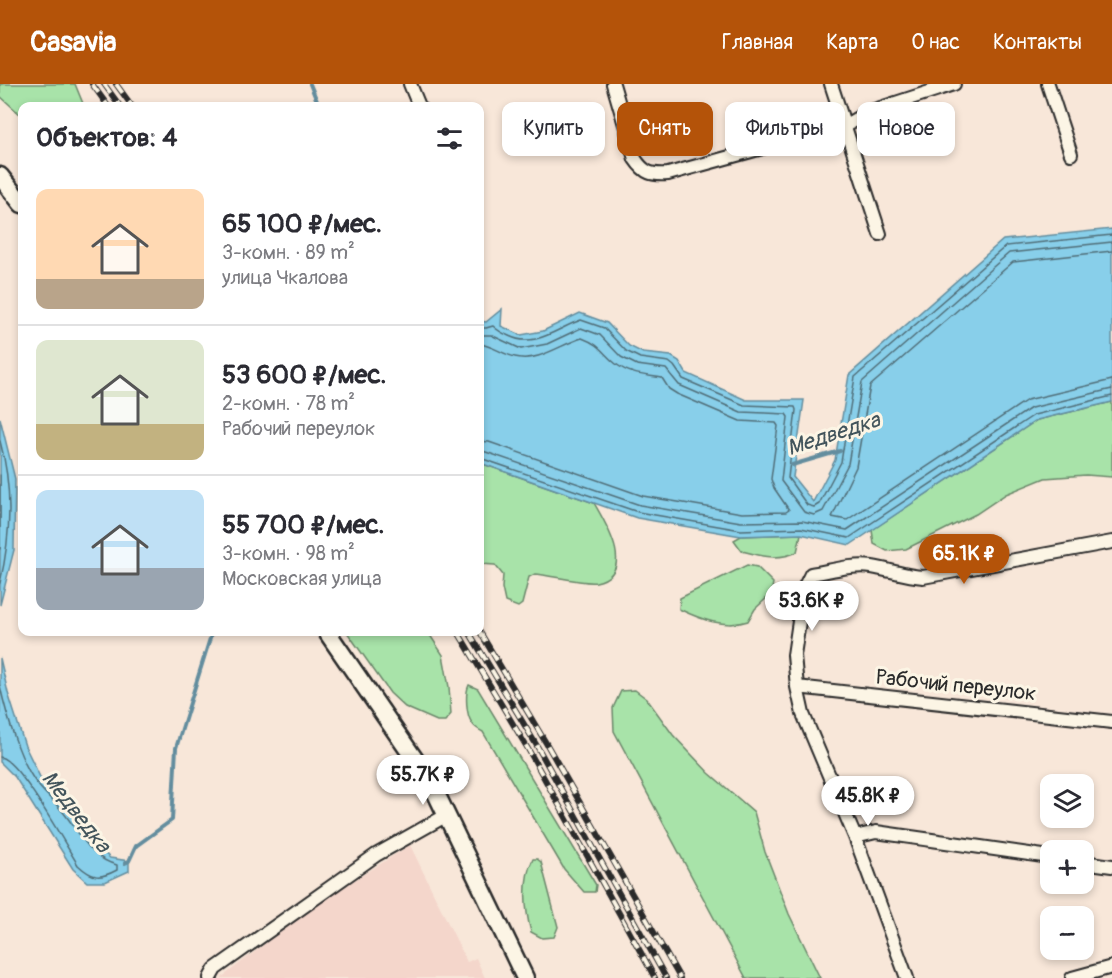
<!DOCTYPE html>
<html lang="ru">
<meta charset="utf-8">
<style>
:root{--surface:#fff;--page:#f2f2f3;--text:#2b2b33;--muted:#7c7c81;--line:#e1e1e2;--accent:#b45309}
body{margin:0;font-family:Pangolin,sans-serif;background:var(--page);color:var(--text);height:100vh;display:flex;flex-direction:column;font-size:22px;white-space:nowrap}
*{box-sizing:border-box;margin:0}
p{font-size:20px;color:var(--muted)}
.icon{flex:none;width:33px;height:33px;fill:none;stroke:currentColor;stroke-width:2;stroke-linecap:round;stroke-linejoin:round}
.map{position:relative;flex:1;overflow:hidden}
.panel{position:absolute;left:18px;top:18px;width:466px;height:534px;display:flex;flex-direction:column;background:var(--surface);border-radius:12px;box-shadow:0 3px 9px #0003}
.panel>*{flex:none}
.banner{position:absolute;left:502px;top:18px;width:519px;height:54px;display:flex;gap:12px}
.buttons{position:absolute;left:1040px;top:690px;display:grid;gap:12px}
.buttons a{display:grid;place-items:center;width:54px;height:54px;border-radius:12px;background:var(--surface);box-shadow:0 3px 9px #0003;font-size:30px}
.price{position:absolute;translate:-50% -51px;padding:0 14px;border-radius:21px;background:#fff;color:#222;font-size:20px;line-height:39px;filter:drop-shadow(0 2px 3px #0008)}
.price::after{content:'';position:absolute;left:50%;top:36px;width:18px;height:14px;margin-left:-9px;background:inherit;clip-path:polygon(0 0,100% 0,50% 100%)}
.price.active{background:var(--accent);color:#fff}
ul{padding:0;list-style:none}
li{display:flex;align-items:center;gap:18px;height:150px;padding:0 18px}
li+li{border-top:2px solid var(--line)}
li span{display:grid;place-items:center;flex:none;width:168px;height:120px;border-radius:12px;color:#555}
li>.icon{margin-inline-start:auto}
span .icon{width:72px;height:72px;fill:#fffc;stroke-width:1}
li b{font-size:26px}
h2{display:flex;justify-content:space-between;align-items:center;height:72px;padding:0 18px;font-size:26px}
.tag{padding:0 21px;border-radius:12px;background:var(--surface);box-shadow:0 3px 9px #0003;font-size:21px;line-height:54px}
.tag.active{background:var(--accent);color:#fff}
header{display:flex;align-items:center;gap:36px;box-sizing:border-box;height:84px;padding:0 30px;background:var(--accent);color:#fff}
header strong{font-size:28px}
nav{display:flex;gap:33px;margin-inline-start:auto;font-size:21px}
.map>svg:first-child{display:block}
.built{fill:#f4d6cb}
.green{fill:#a8e3a9;stroke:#6a876a;stroke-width:1.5}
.water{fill:#88cfea;stroke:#638d9e;stroke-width:1.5}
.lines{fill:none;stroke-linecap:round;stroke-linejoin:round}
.shore{stroke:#506d77;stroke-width:1.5}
.stream{stroke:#638d9e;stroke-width:4}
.street-casing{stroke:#2b2b2b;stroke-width:16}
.secondary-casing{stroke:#2b2b2b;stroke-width:21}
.street{stroke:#fcf5e5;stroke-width:12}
.secondary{stroke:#fcf5e5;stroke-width:16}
.rail-casing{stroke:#2b2b2b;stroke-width:6}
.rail{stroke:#fcf5e5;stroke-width:4;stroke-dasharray:11;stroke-linecap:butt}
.labels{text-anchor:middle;stroke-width:6;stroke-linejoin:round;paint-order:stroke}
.street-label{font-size:21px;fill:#2b2b2b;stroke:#fcf5e5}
.water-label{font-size:22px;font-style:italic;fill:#42545b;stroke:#fcf5e5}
</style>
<header>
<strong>Casavia</strong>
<nav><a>Главная</a><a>Карта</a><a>О нас</a><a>Контакты</a></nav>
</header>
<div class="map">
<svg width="1112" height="894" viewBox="0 0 1112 894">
<rect width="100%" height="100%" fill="#f8e7d9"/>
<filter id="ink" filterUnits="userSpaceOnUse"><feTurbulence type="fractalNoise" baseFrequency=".0167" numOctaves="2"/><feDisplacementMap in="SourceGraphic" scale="12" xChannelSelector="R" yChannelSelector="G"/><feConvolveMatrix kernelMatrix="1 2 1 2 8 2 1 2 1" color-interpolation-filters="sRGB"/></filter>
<g filter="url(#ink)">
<path class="built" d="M 410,761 L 467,878 L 476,874 L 485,894 L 221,894 L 311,824 Z"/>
<path class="green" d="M 0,0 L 75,0 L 84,22 L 22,22 L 22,32 L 0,12 Z
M 1112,318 L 1112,393 L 1086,391 L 1045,394 L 1006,410 L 976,430 L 906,465 L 887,467 L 874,460 L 872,446 L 1037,336 Z
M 480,379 L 594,419 C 606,440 637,489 596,498 C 584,500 549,491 535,490 L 529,493 L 522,520 L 518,523 L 505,518 L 502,504 L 503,491 L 495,481 L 480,480 Z
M 801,450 L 797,468 C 778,477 761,472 742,467 L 734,456 L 741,452 Z
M 747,481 L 757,483 L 773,499 L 771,510 L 755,525 L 748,537 C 725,545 700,535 679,525 L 680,514 Z
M 347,548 L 428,548 L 443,571 L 449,603 L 451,630 L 445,637 L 437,637 L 405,623 L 390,609 Z
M 469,601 L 478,605 L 596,801 L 595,808 L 584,808 L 564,785 L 483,648 C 479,646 474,643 472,639 C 466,631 465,609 469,601 Z
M 635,606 L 647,615 L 673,651 L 709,689 L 754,728 L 765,768 L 789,830 L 820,894 L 746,894 L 614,647 L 613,624 L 621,607 Z
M 533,775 L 537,775 L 541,778 L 558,843 L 554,853 L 542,854 L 531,848 C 525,826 522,796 533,775 Z"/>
<path class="water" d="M 1112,145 L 1112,318 L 1037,336 L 850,461 L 801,450 L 741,452 L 637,434 L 480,379 L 480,237 L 486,238 L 502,225 L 501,242 L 521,251 L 543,247 L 580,229 L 607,239 L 629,262 L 643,269 L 671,272 L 679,277 L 686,289 L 746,316 L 804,316 L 793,393 L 813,418 L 835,376 L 849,291 L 1003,156 Z
M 0,334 L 15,395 L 14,466 L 0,521 Z
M 0,574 L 8,609 L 25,662 L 41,695 L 68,724 L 86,752 L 110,774 L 129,777 L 129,787 L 105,798 L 87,798 L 73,785 L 15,693 L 0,678 Z"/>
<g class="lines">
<path class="shore" d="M 1112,167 L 1013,178 L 870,302 L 856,383 L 832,433 L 847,436 L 1027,316 L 1112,296
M 480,244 L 486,244 L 493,242 C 498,247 502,249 509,252 C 535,265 557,244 581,236 L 604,244 L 626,267 L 640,274 L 669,278 L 674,282 L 683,295 L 744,321 L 795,323 L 796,326 L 788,394 L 807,421 L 814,423 L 819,420 L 841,378 L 855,293 L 1006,162 L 1112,151
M 480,251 L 491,251 L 521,265 L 547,260 L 581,244 L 600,251 L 621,273 L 637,281 L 666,285 L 679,301 L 741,328 L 786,330 L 788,333 L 781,397 L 804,428 L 814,431 L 823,427 L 848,380 L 862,298 L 1009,169 L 1112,158
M 480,260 C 493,262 502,270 515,273 C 538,279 561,260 582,254 C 601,261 602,269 616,280 C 630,291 645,291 662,294 L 669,305 L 677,310 L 740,337 L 776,339 L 778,342 L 771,395 L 774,404 L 789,426 L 786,428 L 742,429 L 643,412 L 489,358 L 480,357
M 0,357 C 13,404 11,452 0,499
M 480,366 L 640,421 L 741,438 L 802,437 L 847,446 L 1031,324 L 1112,305
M 480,374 L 638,428 L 741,446 L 801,444 L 849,454 L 1034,331 L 1112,312
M 0,391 L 0,465
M 0,602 C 6,629 20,679 38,701 C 45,710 55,718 63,728 C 79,747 90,775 117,781 L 117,786 C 100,795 93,795 78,781 C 66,762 19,676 0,673"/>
<path class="stream" d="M 310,0 L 319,22
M 792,381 L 840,367
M 125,779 L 129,777 L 136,762 L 172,736 L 176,664 L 212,548"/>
<defs>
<path id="street" d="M 410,0 L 419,22
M 613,0 L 635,75 C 645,90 652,91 668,90 L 846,41 L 868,28 L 954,0
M 831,0 L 880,150
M 1048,0 L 1071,70
M 797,603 L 1112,638
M 855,753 L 876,748 L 1050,773
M 1083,778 L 1112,782
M 210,894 L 215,885 L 376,771 L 447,731
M 907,894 L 855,753 L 803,630 L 797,603 L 794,571 L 804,504 L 811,490 C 830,487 853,480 872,483 C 890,486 906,492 923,493 L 1112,458
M 1072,894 L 1112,883"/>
<path id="secondary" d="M 0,92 L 22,120
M 327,548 L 431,699 L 525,894"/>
</defs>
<use href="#street" class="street-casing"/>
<use href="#secondary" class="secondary-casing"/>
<use href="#street" class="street"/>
<use href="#secondary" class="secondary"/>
<defs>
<path id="rail" d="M 92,0 L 108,22
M 104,0 L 120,22
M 116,0 L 132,22
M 458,548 L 528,665 L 655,894
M 469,548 L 537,662 L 666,894
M 480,548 L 546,659 L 680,894"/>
</defs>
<use href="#rail" class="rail-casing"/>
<use href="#rail" class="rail"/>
</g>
</g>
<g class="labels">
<g class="street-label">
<text transform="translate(956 601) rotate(6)" y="7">Рабочий переулок</text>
</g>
<g class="water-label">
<text transform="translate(833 349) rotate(-18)" y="8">Медведка</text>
<text transform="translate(77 727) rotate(52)" y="8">Медведка</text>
</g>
</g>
</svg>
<div class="buttons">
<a><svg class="icon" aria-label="layers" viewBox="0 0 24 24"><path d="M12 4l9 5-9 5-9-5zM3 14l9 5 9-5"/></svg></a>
<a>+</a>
<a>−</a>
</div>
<b class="price active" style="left:964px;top:501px">65.1K ₽</b>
<b class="price" style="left:812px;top:548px">53.6K ₽</b>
<b class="price" style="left:423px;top:722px">55.7K ₽</b>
<b class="price" style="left:868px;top:743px">45.8K ₽</b>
<div class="banner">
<a class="tag">Купить</a>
<a class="tag active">Снять</a>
<a class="tag">Фильтры</a>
<a class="tag">Новое</a>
</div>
<section class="panel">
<h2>Объектов: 4<svg class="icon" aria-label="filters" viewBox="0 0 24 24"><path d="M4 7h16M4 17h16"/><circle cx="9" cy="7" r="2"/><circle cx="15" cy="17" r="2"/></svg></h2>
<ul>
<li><span style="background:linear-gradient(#ffd9b3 75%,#b9a48a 0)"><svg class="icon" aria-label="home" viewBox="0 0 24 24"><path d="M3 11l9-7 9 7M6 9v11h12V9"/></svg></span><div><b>65 100 ₽/мес.</b><p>3-комн. · 89 m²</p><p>улица Чкалова</p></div></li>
<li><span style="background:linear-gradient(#dfe7d0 70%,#c2b280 0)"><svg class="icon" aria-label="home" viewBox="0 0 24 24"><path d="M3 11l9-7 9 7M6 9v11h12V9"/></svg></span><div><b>53 600 ₽/мес.</b><p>2-комн. · 78 m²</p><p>Рабочий переулок</p></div></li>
<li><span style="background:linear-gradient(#bfe0f5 65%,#9aa5b1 0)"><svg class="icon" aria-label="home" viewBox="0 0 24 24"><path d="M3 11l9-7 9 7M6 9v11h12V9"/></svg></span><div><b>55 700 ₽/мес.</b><p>3-комн. · 98 m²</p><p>Московская улица</p></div></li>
</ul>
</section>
</div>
